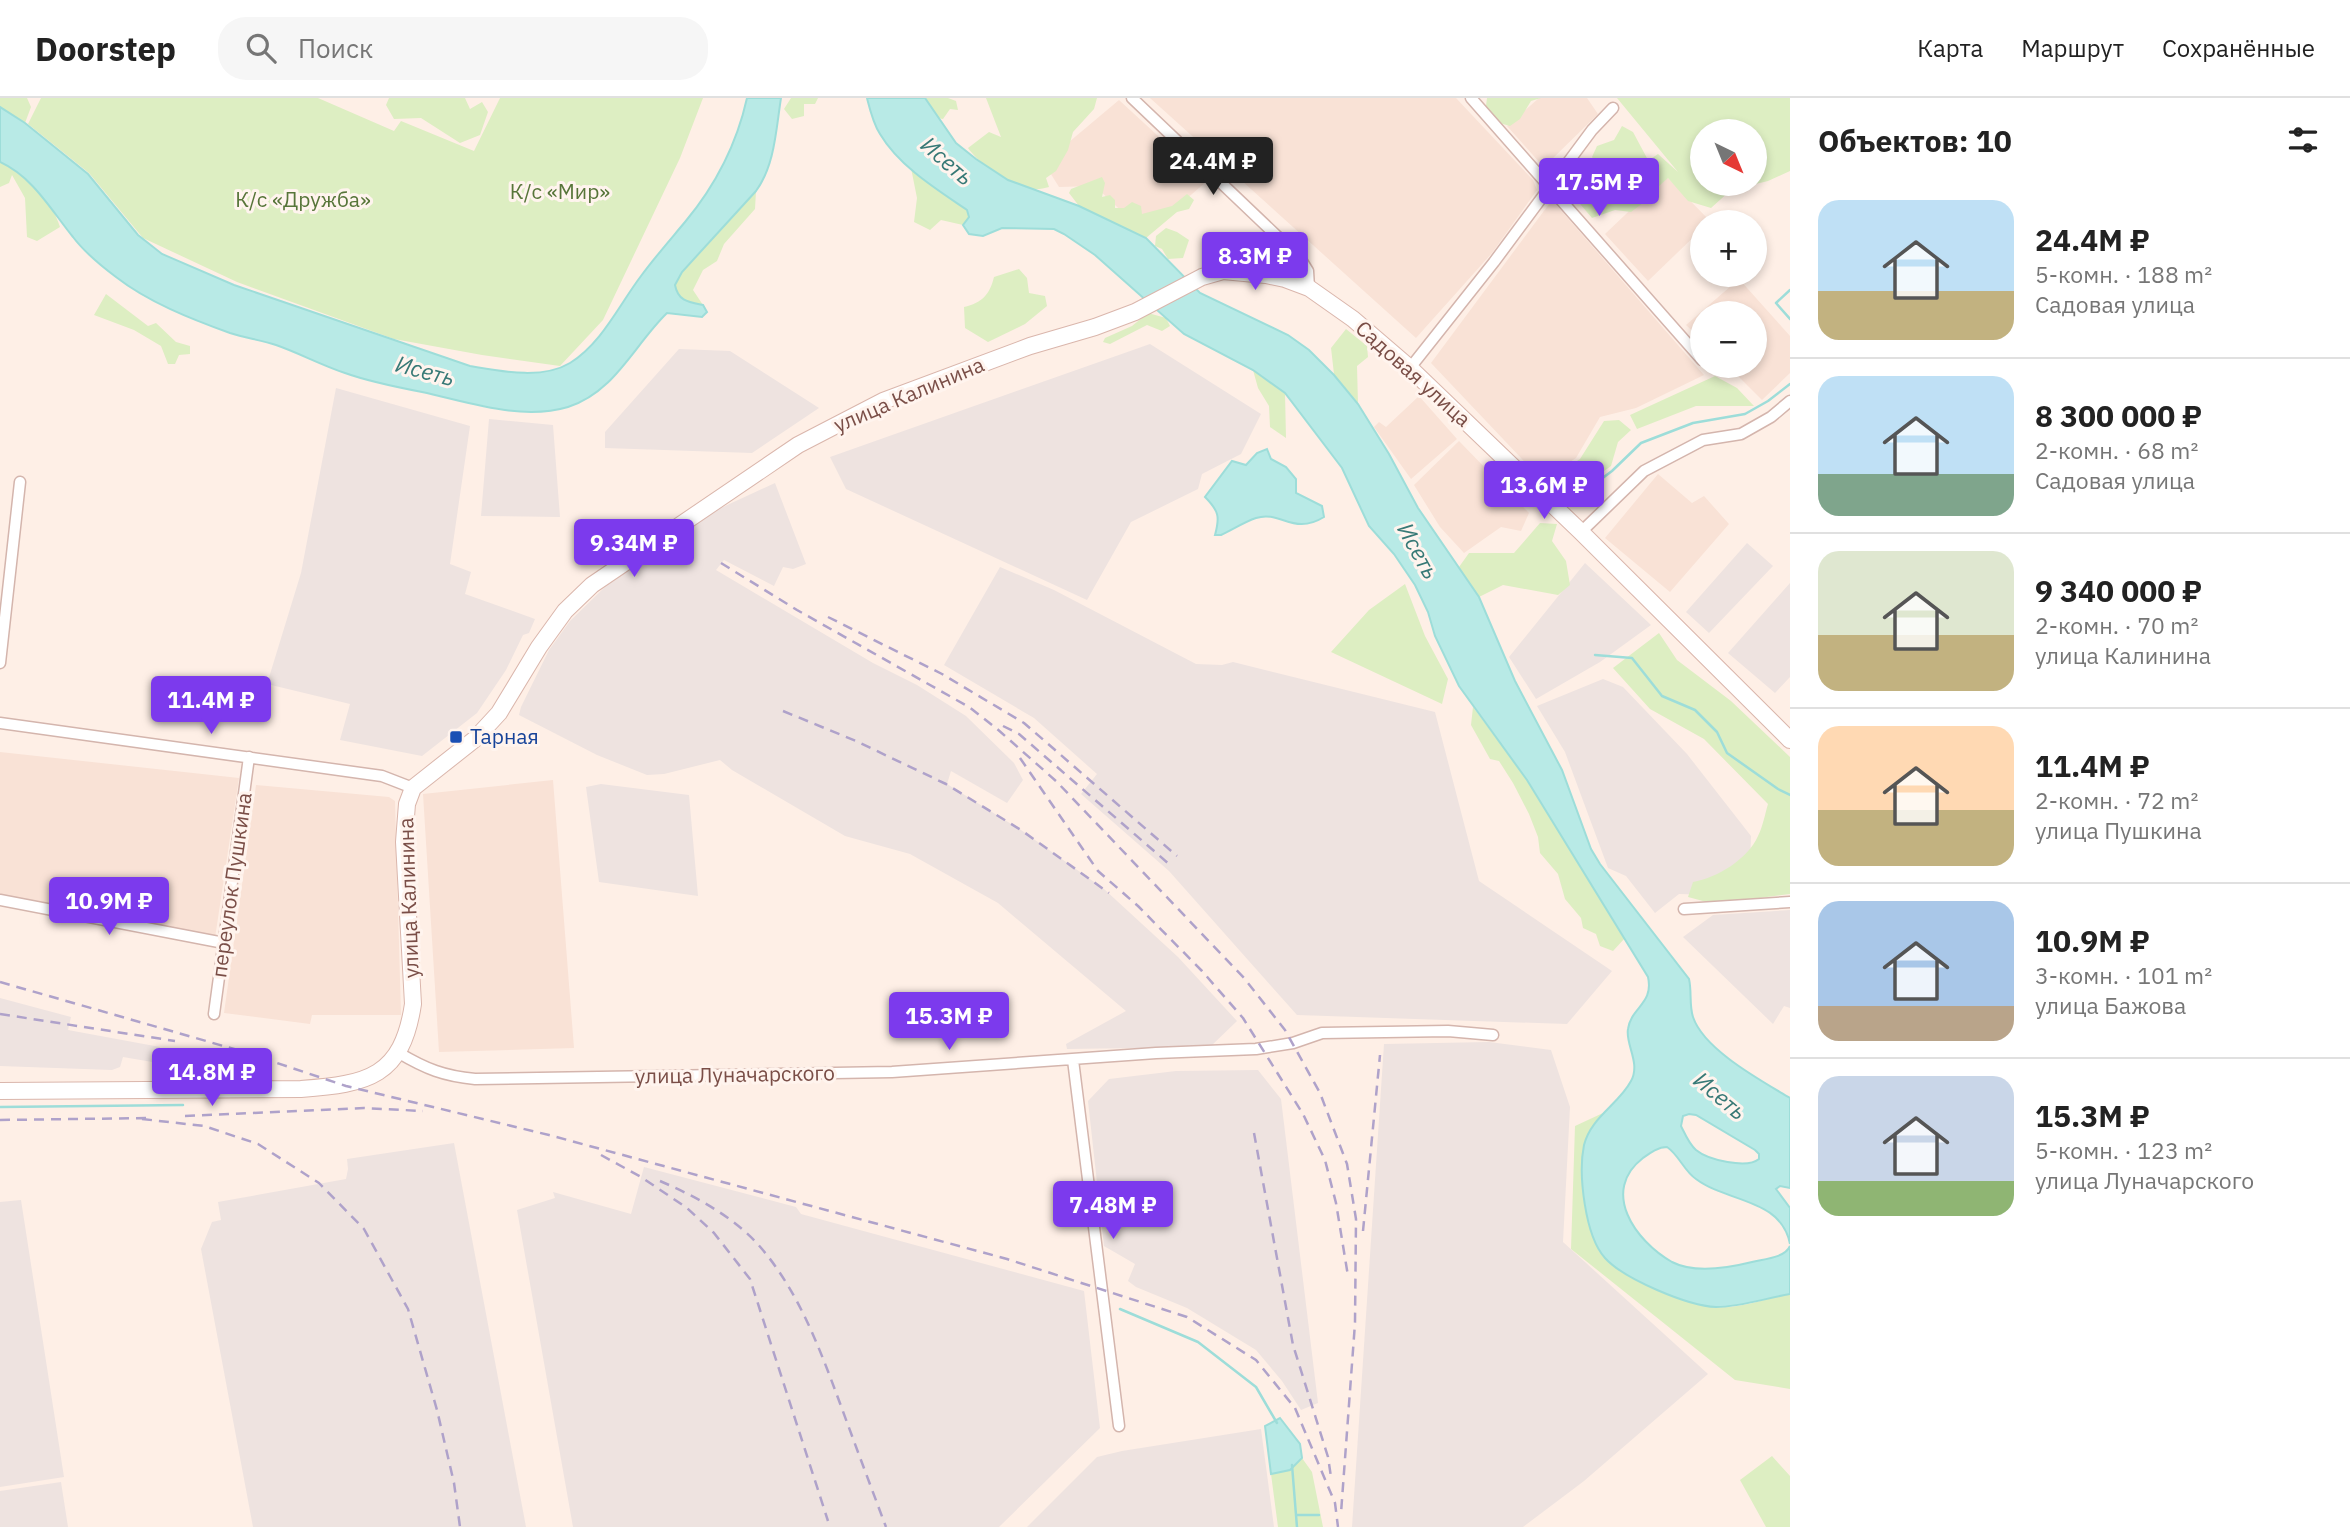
<!DOCTYPE html>
<html lang="ru">
<meta charset="utf-8">
<style>
:root{--surface:#fff;--page:#f6f6f6;--text:#222;--muted:#767676;--line:#e0e0e0;--accent:#7c3aed}
body{margin:0;font-family:"IBM Plex Sans",sans-serif;background:var(--page);color:var(--text);height:100vh;display:flex;flex-direction:column;font-size:26px;white-space:nowrap}
*{box-sizing:border-box;margin:0}
p{font-size:23px;color:var(--muted)}
.icon{flex:none;width:38px;height:38px;fill:none;stroke:currentColor;stroke-width:2;stroke-linecap:round;stroke-linejoin:round}
.map{position:relative;flex:1;overflow:hidden}
.sheet{display:flex;flex-direction:column;background:var(--surface);width:560px}
.sheet>*{flex:none}
.needle{width:46px;rotate:137deg}
.fabs{position:absolute;left:1690px;top:21px;display:grid;gap:14px}
.fabs a{display:grid;place-items:center;width:77px;height:77px;border-radius:50%;background:var(--surface);box-shadow:0 4px 10px #0003;font-size:35px}
.price{position:absolute;translate:-50% -60px;padding:0 16px;border-radius:7px;background:var(--accent);color:#fff;font-size:23px;line-height:46px;filter:drop-shadow(0 2px 4px #0008)}
.price::after{content:'';position:absolute;left:50%;top:42px;width:21px;height:16px;margin-left:-10px;background:inherit;clip-path:polygon(0 0,100% 0,50% 100%)}
.price.selected{background:#222;color:#fff}
ul{padding:0;list-style:none}
li{display:flex;align-items:center;gap:21px;height:175px;padding:0 28px}
li+li{border-top:2px solid var(--line)}
li span{display:grid;place-items:center;flex:none;width:196px;height:140px;border-radius:21px;color:#555}
li>.icon{margin-inline-start:auto}
span .icon{width:84px;height:84px;fill:#fffc;stroke-width:1}
li b{font-size:30px}
h2{display:flex;justify-content:space-between;align-items:center;height:84px;padding:0 28px;font-size:30px}
header{display:flex;align-items:center;gap:42px;box-sizing:border-box;height:98px;padding:0 35px;background:var(--surface);border-bottom:2px solid var(--line)}
header strong{font-size:33px}
nav{display:flex;gap:38px;margin-inline-start:auto;font-size:24px}
.search{width:490px;height:63px;background:var(--page);display:flex;align-items:center;gap:18px;box-sizing:border-box;padding:0 24px;border-radius:28px;color:var(--muted);font-size:26px}
main{display:flex;flex:1;min-height:0}
.map>svg:first-child{display:block}
.residential{fill:#f9e2d6}
.industrial{fill:#eee3e0}
.green{fill:#ddeec2;fill-rule:evenodd}
.water{fill:#b8eae6;stroke:#9dddd9;stroke-width:2;fill-rule:evenodd}
.lines{fill:none;stroke-linecap:round;stroke-linejoin:round}
.stream{stroke:#9dddd9;stroke-width:2.5}
.minor-casing{stroke:#d4b5ad;stroke-width:13}
.secondary-casing{stroke:#dab6ac;stroke-width:18}
.minor{stroke:#fff;stroke-width:10}
.secondary{stroke:#fff;stroke-width:16}
.rail{stroke:#afa2ca;stroke-width:2.5;stroke-dasharray:10 7;stroke-linecap:butt}
.transit-dot{fill:#1a4fb4;stroke:#fff4ee;stroke-width:2.5}
.labels{text-anchor:middle;stroke-width:6;stroke-linejoin:round;paint-order:stroke}
.park-label{font-size:21px;fill:#577539;stroke:#fff4ee}
.street-label{font-size:21px;fill:#7a4e47;stroke:#fff4ee}
.transit-label{font-size:21px;fill:#164399;stroke:#fff4ee;text-anchor:start}
.water-label{font-size:23px;font-style:italic;fill:#377976;stroke:#fff4ee}
</style>
<header>
<strong>Doorstep</strong>
<div class="search"><svg class="icon" aria-label="search" viewBox="0 0 24 24"><circle cx="10" cy="10" r="6"/><path d="M15 15l6 6"/></svg>Поиск</div>
<nav><a>Карта</a><a>Маршрут</a><a>Сохранённые</a></nav>
</header>
<main>
<div class="map">
<svg width="1790" height="1429" viewBox="0 0 1790 1429">
<rect width="100%" height="100%" fill="#feefe6"/>
<path class="residential" d="M 1150,0 L 1456,0 L 1533,82 L 1537,92 L 1492,155 L 1416,240 Z
M 1539,0 L 1587,0 L 1598,16 L 1547,66 L 1540,65 L 1507,28 Z
M 1119,2 L 1207,83 L 1177,109 L 1134,125 L 1095,88 L 1059,89 L 1044,65 Z
M 1666,78 L 1710,123 L 1703,124 L 1703,130 L 1648,183 L 1605,136 Z
M 1552,102 L 1704,277 L 1636,310 L 1600,319 L 1576,360 L 1542,382 L 1431,265 Z
M 1739,181 L 1790,238 L 1790,275 L 1762,302 L 1728,268 L 1755,268 L 1755,215 L 1703,215 L 1703,243 L 1686,227 Z
M 1419,298 L 1457,341 L 1411,381 L 1374,329 L 1379,324 L 1386,329 Z
M 1459,343 L 1529,415 L 1521,433 L 1501,429 L 1464,455 L 1440,429 L 1414,387 Z
M 1658,376 L 1692,405 L 1704,398 L 1729,426 L 1670,494 L 1605,440 Z
M 0,654 L 239,680 L 215,840 L 0,798 Z
M 553,682 L 574,950 L 439,954 L 423,696 Z
M 256,687 L 389,699 L 395,703 L 401,917 L 312,917 L 310,926 L 224,915 Z"/>
<path class="industrial" d="M 1150,246 L 1261,316 L 1241,356 L 1202,376 L 1198,391 L 1131,424 L 1087,502 L 846,391 L 830,359 Z
M 679,251 L 730,253 L 819,310 L 752,355 L 605,350 L 605,334 Z
M 336,290 L 470,328 L 450,466 L 471,474 L 465,496 L 535,521 L 529,535 L 523,537 L 506,572 L 477,615 L 422,658 L 340,642 L 350,606 L 267,586 L 301,475 Z
M 489,321 L 553,327 L 560,419 L 481,418 Z
M 775,385 L 806,466 L 793,471 L 783,469 L 774,488 L 724,462 L 716,472 L 873,565 L 917,587 L 966,618 L 1014,665 L 1023,682 L 1007,705 L 951,673 L 947,686 L 1021,732 L 1104,791 L 1178,859 L 1237,923 L 1210,949 L 1067,951 L 1066,946 L 1126,913 L 998,805 L 910,756 L 845,738 L 732,672 L 720,662 L 664,676 L 647,677 L 597,657 L 519,617 L 521,609 L 549,552 L 570,523 L 610,484 L 642,459 L 653,459 L 661,464 L 668,460 L 684,450 L 677,439 L 710,415 Z
M 1747,445 L 1773,468 L 1709,535 L 1686,514 Z
M 1585,465 L 1651,527 L 1600,564 L 1536,601 L 1509,559 Z
M 1000,469 L 1054,492 L 1196,566 L 1222,567 L 1233,564 L 1435,614 L 1479,783 L 1612,873 L 1567,926 L 1297,917 L 1169,773 L 1081,696 L 1097,676 L 1034,620 L 944,567 Z
M 1790,485 L 1790,579 L 1775,595 L 1728,555 Z
M 1603,581 L 1623,589 L 1687,656 L 1751,738 L 1749,798 L 1679,796 L 1655,815 L 1626,778 L 1608,770 L 1565,654 L 1537,608 Z
M 601,686 L 689,697 L 698,798 L 599,784 L 586,689 Z
M 1790,812 L 1790,910 L 1784,908 L 1773,926 L 1683,839 L 1713,817 Z
M 0,900 L 71,919 L 68,932 L 160,949 L 158,965 L 123,959 L 120,969 L 112,972 L 0,968 Z
M 1489,944 L 1551,952 L 1570,1009 L 1563,1144 L 1708,1276 L 1584,1383 L 1523,1429 L 1352,1429 L 1384,946 Z
M 1258,972 L 1281,1001 L 1318,1305 L 1301,1312 L 1282,1283 L 1256,1252 L 1187,1210 L 1136,1189 L 1128,1183 L 1135,1166 L 1104,1148 L 1088,1003 L 1109,981 L 1176,973 Z
M 454,1045 L 526,1429 L 253,1429 L 201,1151 L 212,1124 L 221,1122 L 218,1104 L 346,1081 L 348,1071 L 347,1061 Z
M 644,1069 L 796,1109 L 801,1116 L 1084,1193 L 1100,1330 L 999,1429 L 573,1429 L 517,1112 L 555,1100 L 553,1094 L 631,1116 Z
M 21,1102 L 64,1379 L 0,1389 L 0,1104 Z
M 1261,1331 L 1274,1429 L 1027,1429 L 1097,1359 L 1122,1353 Z
M 61,1384 L 68,1429 L 0,1429 L 0,1393 Z"/>
<path class="green" d="M 0,0 L 27,0 L 31,9 L 25,25 L 0,9 Z
M 41,0 L 318,0 L 394,33 L 401,23 L 474,53 L 500,0 L 703,0 L 680,60 L 603,222 L 560,268 L 482,257 L 394,241 L 237,184 L 143,140 L 89,75 L 28,26 Z
M 389,0 L 465,0 L 470,11 L 482,4 L 488,14 L 480,37 L 460,45 L 421,20 L 394,21 L 386,7 Z
M 791,0 L 818,0 L 815,6 L 804,6 L 804,18 L 792,21 L 784,11 Z
M 925,0 L 948,0 L 956,3 L 958,12 L 950,11 L 943,21 L 937,20 Z
M 986,0 L 1097,0 L 1094,11 L 1073,34 L 1068,52 L 1056,73 L 1046,80 L 1049,89 C 1044,90 1038,92 1033,91 C 1010,87 981,68 968,50 L 989,34 L 1001,39 Z
M 1487,0 L 1541,0 L 1531,3 L 1520,21 L 1510,28 L 1496,24 L 1486,8 Z
M 1617,0 L 1790,0 L 1790,73 L 1768,83 L 1731,92 L 1711,110 L 1688,103 L 1668,80 L 1659,88 L 1652,85 L 1652,60 L 1658,56 L 1678,74 ZM 1703,33 L 1755,33 L 1755,86 L 1703,86 Z
M 1622,28 L 1633,34 L 1648,62 C 1626,60 1620,71 1598,68 L 1592,59 L 1597,48 L 1614,42 Z
M 0,64 C 25,76 52,102 60,129 L 37,143 L 27,139 L 25,100 L 12,77 L 9,85 L 0,89 Z
M 911,70 L 967,112 L 969,119 L 963,127 L 941,122 L 930,132 L 914,124 L 917,100 Z
M 1598,73 L 1607,82 L 1639,79 L 1645,89 L 1643,105 L 1631,114 L 1615,112 L 1592,120 L 1564,87 L 1570,81 L 1583,84 Z
M 1102,79 L 1105,85 L 1102,99 L 1110,97 L 1115,102 L 1115,110 L 1124,110 L 1132,104 L 1141,108 L 1142,116 L 1172,108 L 1187,96 L 1194,102 L 1189,111 L 1177,114 L 1146,140 L 1079,108 L 1069,95 L 1071,91 Z
M 756,93 L 755,111 L 724,146 L 717,163 L 703,172 L 693,192 L 703,207 C 688,204 678,203 675,187 L 682,174 Z
M 1166,130 L 1177,134 L 1189,142 L 1183,160 L 1168,161 L 1162,151 L 1155,148 L 1156,138 Z
M 1019,171 L 1027,180 L 1029,195 L 1045,198 L 1047,208 L 1025,226 L 988,244 L 965,230 L 964,209 C 982,205 990,196 994,179 Z
M 106,196 L 148,228 L 156,225 L 176,244 L 190,248 L 190,256 L 179,257 L 175,266 L 168,266 L 161,248 L 134,232 L 94,217 Z
M 1148,215 L 1166,220 L 1170,228 L 1162,233 L 1147,227 L 1110,246 L 1103,244 L 1105,240 L 1132,228 Z
M 1346,231 L 1367,248 L 1368,259 L 1357,268 L 1358,306 L 1334,276 L 1331,250 Z
M 1253,272 L 1285,295 L 1286,340 L 1270,329 L 1269,308 L 1258,290 Z
M 1715,278 L 1737,290 L 1754,308 L 1696,308 L 1637,331 L 1630,317 Z
M 1619,322 L 1631,332 L 1618,344 L 1611,368 L 1593,381 L 1567,392 L 1553,389 L 1553,379 L 1580,361 L 1604,323 Z
M 1540,425 L 1557,426 L 1552,443 L 1566,463 L 1570,487 L 1558,497 L 1503,487 L 1479,499 L 1459,469 L 1469,455 L 1514,455 Z
M 1405,486 L 1425,538 L 1448,581 L 1442,606 L 1331,554 L 1369,512 Z
M 1659,535 L 1677,562 L 1731,603 L 1790,659 L 1790,796 L 1714,806 L 1688,799 L 1693,784 C 1717,780 1748,761 1758,738 C 1763,728 1765,716 1768,706 L 1704,641 L 1650,611 L 1613,570 Z
M 1473,609 L 1527,682 L 1625,840 L 1613,853 L 1600,848 L 1596,836 L 1583,830 L 1581,820 L 1565,801 L 1558,776 L 1540,755 L 1538,739 L 1529,716 L 1513,685 L 1499,663 L 1490,661 L 1471,627 Z
M 1603,1015 C 1596,1025 1587,1035 1584,1047 C 1578,1076 1585,1137 1605,1160 C 1624,1182 1688,1206 1717,1209 C 1741,1211 1766,1200 1790,1196 L 1790,1291 L 1735,1282 L 1571,1151 L 1575,1028 Z
M 1772,1358 L 1790,1378 L 1790,1429 L 1766,1429 L 1740,1382 Z
M 1302,1360 L 1312,1374 L 1323,1429 L 1278,1429 L 1271,1376 L 1290,1372 Z"/>
<path class="water" d="M 747,0 L 781,0 C 776,31 775,67 756,93 L 682,174 L 675,187 C 678,203 688,204 703,207 L 707,214 L 702,219 L 667,215 C 634,247 615,294 568,309 C 521,323 468,304 422,294 C 396,289 370,284 345,275 C 321,267 299,255 276,247 C 261,242 245,240 230,235 C 191,221 148,204 116,179 C 100,167 85,155 73,139 C 51,112 33,79 0,64 L 0,9 L 25,25 L 88,76 L 138,137 L 162,156 L 234,187 L 470,268 C 500,273 542,282 570,265 C 602,245 619,207 641,178 C 655,159 670,142 685,124 C 715,88 737,45 747,0 Z
M 867,0 L 925,0 L 956,45 L 976,61 L 1008,82 L 1079,108 L 1146,140 L 1200,195 L 1288,237 L 1309,252 L 1334,277 L 1358,306 L 1389,356 L 1418,410 L 1479,499 L 1515,583 L 1562,672 L 1591,751 L 1600,766 L 1689,881 C 1692,894 1689,907 1693,919 C 1704,952 1762,983 1790,1000 L 1790,1090 L 1780,1088 L 1776,1091 L 1790,1110 L 1790,1146 C 1781,1100 1728,1105 1696,1081 C 1684,1073 1679,1057 1667,1049 C 1658,1049 1650,1055 1643,1060 C 1600,1093 1635,1143 1672,1164 C 1695,1176 1728,1170 1752,1164 C 1764,1161 1785,1160 1790,1148 L 1790,1196 C 1766,1200 1741,1209 1716,1209 C 1688,1208 1624,1181 1605,1160 C 1585,1138 1578,1076 1584,1047 C 1591,1019 1619,1006 1631,983 C 1641,965 1625,946 1628,931 C 1631,909 1654,906 1648,879 L 1527,682 L 1459,588 L 1435,538 L 1428,514 L 1415,487 L 1394,456 L 1369,428 L 1342,370 L 1285,295 L 1253,272 L 1184,236 L 1095,157 L 1064,136 L 1054,131 L 1002,130 L 983,138 L 969,136 L 963,127 L 969,119 L 967,112 C 936,91 899,68 880,36 C 873,25 870,12 867,0 ZM 1689,1016 L 1696,1017 L 1755,1052 L 1759,1056 L 1759,1061 C 1747,1071 1708,1062 1696,1052 C 1689,1046 1685,1036 1681,1028 L 1683,1018 Z
M 1267,351 L 1271,361 L 1286,369 L 1296,381 L 1296,395 L 1322,408 L 1324,419 C 1293,438 1281,412 1256,420 C 1244,424 1232,432 1221,437 L 1215,437 C 1220,419 1219,413 1205,399 L 1232,363 L 1246,367 L 1257,355 Z
M 1280,1320 L 1300,1346 L 1302,1360 L 1290,1372 L 1271,1376 L 1265,1328 Z"/>
<g class="lines">
<path class="stream" d="M 1790,192 L 1776,205 L 1790,221
M 1572,403 L 1612,373 L 1641,345 L 1693,325 L 1745,316 L 1768,303 L 1790,286
M 1595,557 L 1632,560 L 1662,598 L 1695,612 L 1717,634 L 1727,655 L 1778,691 L 1790,697
M 0,1009 L 183,1007
M 1120,1211 L 1198,1244 L 1256,1289 L 1277,1325
M 1292,1367 L 1296,1417
M 1297,1429 L 1296,1417 L 1319,1417"/>
<defs>
<path id="minor" d="M 1132,0 L 1300,160 L 1308,173 L 1309,190
M 1471,0 L 1702,262
M 1410,270 L 1494,164 L 1592,32 L 1613,10
M 1581,434 L 1644,373 L 1703,342 L 1741,336 L 1771,319 L 1790,303
M 0,565 L 20,384
M 0,625 L 382,678 L 413,690
M 0,802 L 224,845
M 1684,811 L 1790,804
M 214,916 L 249,659
M 399,955 C 426,971 444,978 475,981 L 892,974 L 1156,955 L 1256,951 L 1293,945 L 1322,935 L 1448,933 L 1493,937
M 1073,962 L 1119,1328"/>
<path id="secondary" d="M 0,993 L 301,991 C 368,986 402,979 413,906 L 404,744 L 407,706 L 413,690 L 475,641 L 499,615 L 539,549 L 565,513 L 592,487 L 620,468 L 798,347 L 883,303 L 1030,248 L 1095,229 L 1135,214 L 1202,179 L 1223,173 L 1266,177 L 1285,181 L 1309,190 L 1353,221 L 1410,270 L 1581,434 L 1790,642"/>
</defs>
<use href="#minor" class="minor-casing"/>
<use href="#secondary" class="secondary-casing"/>
<use href="#minor" class="minor"/>
<use href="#secondary" class="secondary"/>
<path class="rail" d="M 721,465 L 797,512 L 969,609 L 996,630 L 1056,683 L 1244,880 L 1285,932 L 1320,995 L 1347,1066 L 1356,1121 L 1355,1225 L 1341,1415
M 828,519 L 942,576 L 1024,625 L 1177,758
M 783,613 L 856,643 L 946,686 L 1021,732 L 1109,795
M 1003,628 L 1019,636 L 1169,766
M 1020,660 L 1098,773 L 1138,808 L 1202,873 L 1243,920 L 1303,1016 L 1325,1062 L 1336,1105 L 1348,1178
M 0,884 L 241,953 L 346,988 L 549,1037 L 1007,1161 L 1187,1219 L 1256,1262 L 1295,1310 L 1335,1405 L 1338,1429
M 0,916 L 175,943
M 185,1018 L 364,1010 L 423,1013
M 142,1021 L 204,1028 L 258,1046 L 319,1085 L 364,1131 L 408,1211 L 437,1312 L 454,1385 L 460,1429
M 0,1022 L 150,1020
M 1254,1035 L 1293,1247 L 1328,1359 L 1331,1379
M 601,1057 L 641,1079 L 687,1110 L 714,1135 L 750,1181 L 828,1423
M 660,1083 C 697,1099 736,1120 762,1151 C 800,1196 821,1254 841,1308 C 856,1349 871,1389 886,1429
M 1363,1133 L 1380,957"/>
</g>
<rect class="transit-dot" x="449" y="632" width="14" height="14" rx="3.5"/>
<g class="labels">
<g class="park-label">
<text x="560" y="101">К/с «Мир»</text>
<text x="303" y="109">К/с «Дружба»</text>
</g>
<g class="street-label">
<text transform="translate(1413 276) rotate(42)" y="7">Садовая улица</text>
<text transform="translate(909 297) rotate(-23)" y="7">улица Калинина</text>
<text transform="translate(232 787) rotate(-82)" y="7">переулок Пушкина</text>
<text transform="translate(409 800) rotate(-92)" y="7">улица Калинина</text>
<text transform="translate(735 977) rotate(-1)" y="7">улица Луначарского</text>
</g>
<g class="transit-label">
<text x="470" y="646">Тарная</text>
</g>
<g class="water-label">
<text transform="translate(947 63) rotate(41)" y="8">Исеть</text>
<text transform="translate(425 273) rotate(15)" y="8">Исеть</text>
<text transform="translate(1418 453) rotate(61)" y="8">Исеть</text>
<text transform="translate(1720 998) rotate(40)" y="8">Исеть</text>
</g>
</g>
</svg>
<div class="fabs">
<a><svg class="needle" viewBox="-14 -14 28 28"><path d="M0-13l5 13h-10z" fill="#e53935"/><path d="M0 13l5-13h-10z" fill="#767676"/></svg></a>
<a>+</a>
<a>−</a>
</div>
<b class="price selected" style="left:1213px;top:99px">24.4M ₽</b>
<b class="price" style="left:1599px;top:120px">17.5M ₽</b>
<b class="price" style="left:1255px;top:194px">8.3M ₽</b>
<b class="price" style="left:1544px;top:423px">13.6M ₽</b>
<b class="price" style="left:634px;top:481px">9.34M ₽</b>
<b class="price" style="left:211px;top:638px">11.4M ₽</b>
<b class="price" style="left:109px;top:839px">10.9M ₽</b>
<b class="price" style="left:949px;top:954px">15.3M ₽</b>
<b class="price" style="left:212px;top:1010px">14.8M ₽</b>
<b class="price" style="left:1113px;top:1143px">7.48M ₽</b>
</div>
<section class="sheet">
<h2>Объектов: 10<svg class="icon" aria-label="filters" viewBox="0 0 24 24"><path d="M4 7h16M4 17h16"/><circle cx="9" cy="7" r="2"/><circle cx="15" cy="17" r="2"/></svg></h2>
<ul>
<li><span style="background:linear-gradient(#bfe0f5 65%,#c2b280 0)"><svg class="icon" aria-label="home" viewBox="0 0 24 24"><path d="M3 11l9-7 9 7M6 9v11h12V9"/></svg></span><div><b>24.4M ₽</b><p>5-комн. · 188 m²</p><p>Садовая улица</p></div></li>
<li><span style="background:linear-gradient(#bfe0f5 70%,#7fa58c 0)"><svg class="icon" aria-label="home" viewBox="0 0 24 24"><path d="M3 11l9-7 9 7M6 9v11h12V9"/></svg></span><div><b>8 300 000 ₽</b><p>2-комн. · 68 m²</p><p>Садовая улица</p></div></li>
<li><span style="background:linear-gradient(#dfe7d0 60%,#c2b280 0)"><svg class="icon" aria-label="home" viewBox="0 0 24 24"><path d="M3 11l9-7 9 7M6 9v11h12V9"/></svg></span><div><b>9 340 000 ₽</b><p>2-комн. · 70 m²</p><p>улица Калинина</p></div></li>
<li><span style="background:linear-gradient(#ffd9b3 60%,#c2b280 0)"><svg class="icon" aria-label="home" viewBox="0 0 24 24"><path d="M3 11l9-7 9 7M6 9v11h12V9"/></svg></span><div><b>11.4M ₽</b><p>2-комн. · 72 m²</p><p>улица Пушкина</p></div></li>
<li><span style="background:linear-gradient(#a9c7e8 75%,#b9a48a 0)"><svg class="icon" aria-label="home" viewBox="0 0 24 24"><path d="M3 11l9-7 9 7M6 9v11h12V9"/></svg></span><div><b>10.9M ₽</b><p>3-комн. · 101 m²</p><p>улица Бажова</p></div></li>
<li><span style="background:linear-gradient(#c9d6e8 75%,#8fb573 0)"><svg class="icon" aria-label="home" viewBox="0 0 24 24"><path d="M3 11l9-7 9 7M6 9v11h12V9"/></svg></span><div><b>15.3M ₽</b><p>5-комн. · 123 m²</p><p>улица Луначарского</p></div></li>
</ul>
</section>
</main>
